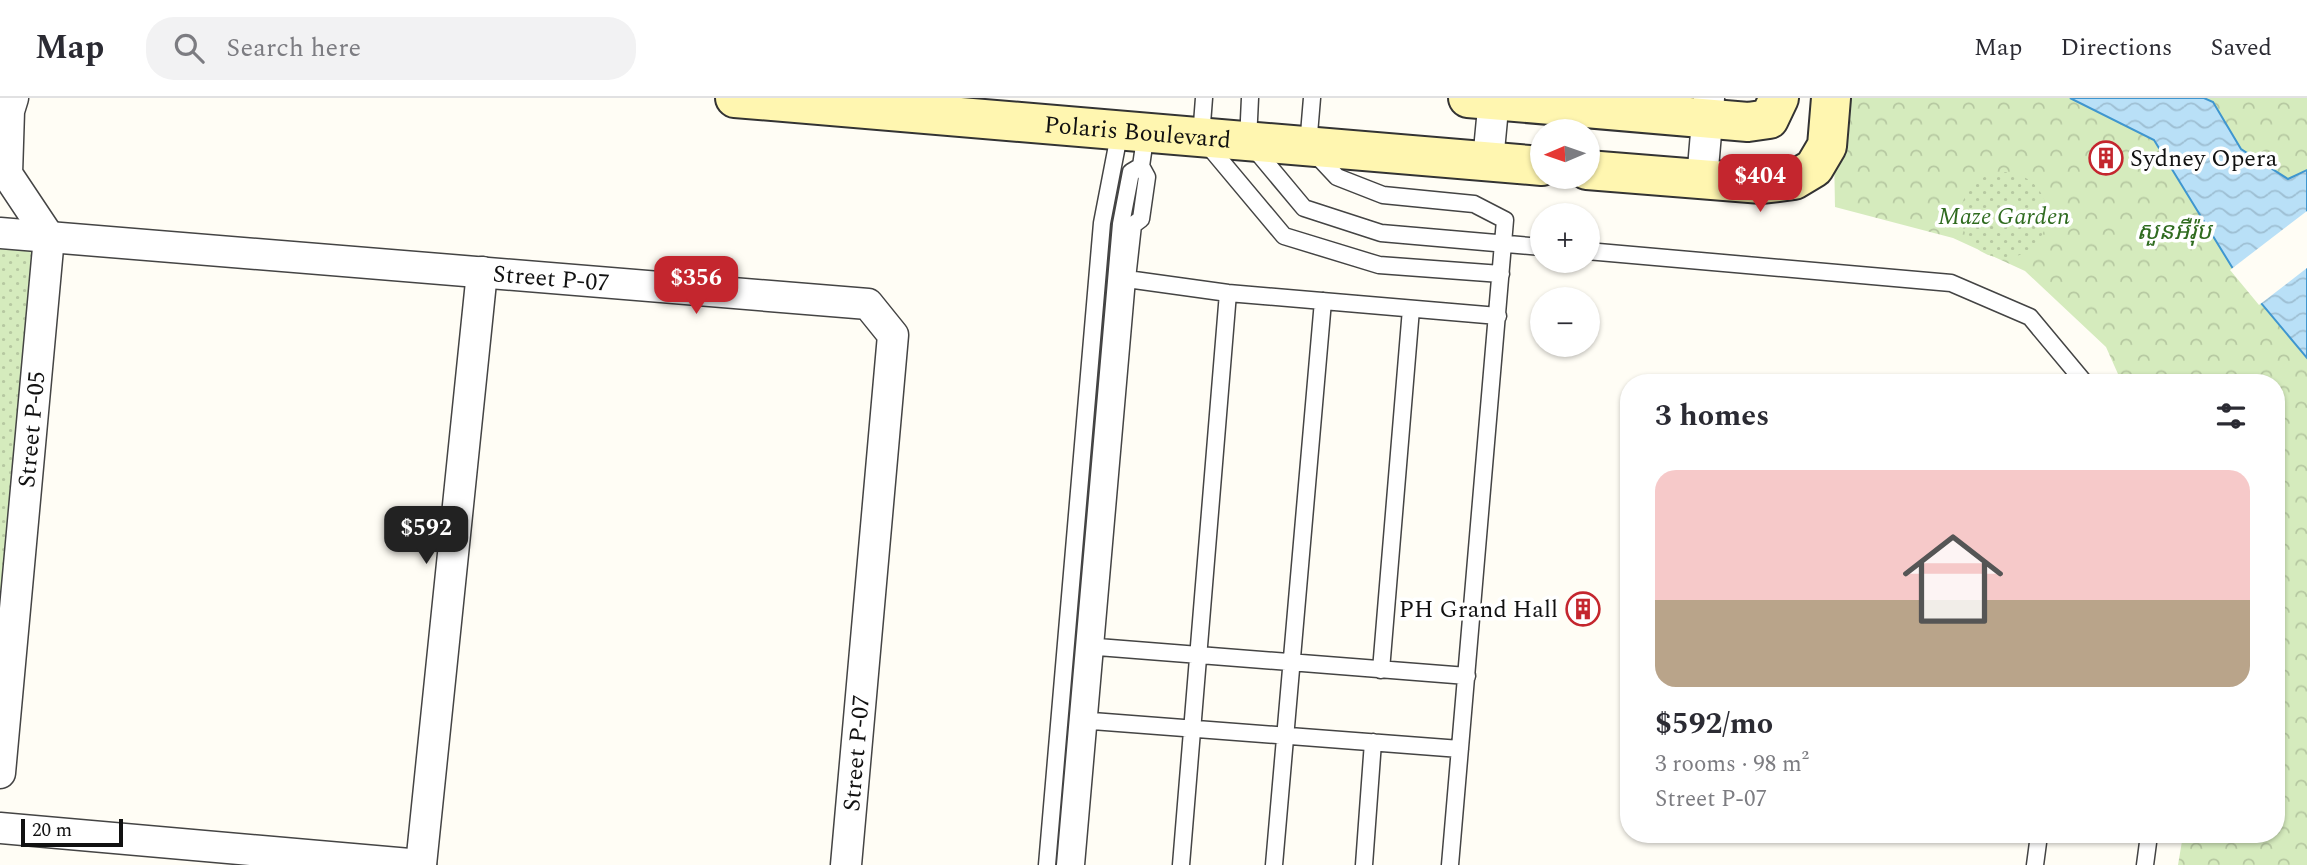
<!DOCTYPE html>
<meta charset="utf-8">
<style>
:root{--surface:#fff;--page:#f2f2f3;--text:#2b2b33;--muted:#7c7c81;--line:#e1e1e2;--accent:#c4262e}
body{margin:0;font-family:Spectral,"Noto Sans Khmer",serif;background:var(--page);color:var(--text);height:100vh;display:flex;flex-direction:column;font-size:26px;white-space:nowrap}
*{box-sizing:border-box;margin:0}
p{font-size:23px;color:var(--muted)}
.icon{flex:none;width:38px;height:38px;fill:none;stroke:currentColor;stroke-width:2;stroke-linecap:round;stroke-linejoin:round}
.map{position:relative;flex:1;overflow:hidden}
.panel{position:absolute;left:1620px;top:276px;width:665px;height:469px;display:flex;flex-direction:column;background:var(--surface);border-radius:28px;box-shadow:0 2px 5px #0004}
.panel>*{flex:none}
.needle{width:46px;rotate:268deg}
.tools{position:absolute;left:1530px;top:21px;display:grid;gap:14px}
.tools a{display:grid;place-items:center;width:70px;height:70px;border-radius:50%;background:var(--surface);box-shadow:0 2px 5px #0004;font-size:35px}
.scale{position:absolute;left:21px;bottom:18px;width:102px;box-sizing:border-box;padding-left:7px;border:4px solid #111;border-top:0;font-size:19px;line-height:24px;white-space:nowrap;color:#111;-webkit-text-stroke:5px #fff;paint-order:stroke}
.price{position:absolute;translate:-50% -60px;padding:0 16px;border-radius:14px;background:var(--accent);color:#fff;font-size:23px;line-height:46px;filter:drop-shadow(0 2px 4px #0008)}
.price::after{content:'';position:absolute;left:50%;top:42px;width:21px;height:16px;margin-left:-10px;background:inherit;clip-path:polygon(0 0,100% 0,50% 100%)}
.price.on{background:#222;color:#fff}
ul{padding:0;list-style:none}
li{display:grid;align-content:center;gap:14px;height:371px;padding:0 35px}
li span{display:grid;place-items:center;height:217px;border-radius:21px;color:#555}
li>.icon{margin-inline-start:auto}
span .icon{width:126px;height:126px;fill:#fffc;stroke-width:1}
li b{font-size:30px}
h2{display:flex;justify-content:space-between;align-items:center;height:84px;padding:0 35px;font-size:30px}
header{display:flex;align-items:center;gap:42px;box-sizing:border-box;height:98px;padding:0 35px;background:var(--surface);border-bottom:2px solid var(--line)}
header strong{font-size:33px}
nav{display:flex;gap:38px;margin-inline-start:auto;font-size:24px}
.search{width:490px;height:63px;background:var(--page);display:flex;align-items:center;gap:18px;box-sizing:border-box;padding:0 24px;border-radius:28px;color:var(--muted);font-size:26px}
.map>svg:first-child{display:block}
.park{fill:url(#park-crowns)}
.garden{fill:url(#garden-dots)}
.water{fill:url(#water-waves);stroke:#3f96cf;stroke-width:2}
.pier{fill:#fffdf5}
.lines{fill:none;stroke-linecap:round;stroke-linejoin:round}
.lane-casing{stroke:#444;stroke-width:19}
.street-casing{stroke:#444;stroke-width:33}
.secondary-casing{stroke:#333;stroke-width:42}
.lane{stroke:#fff;stroke-width:16}
.street{stroke:#fff;stroke-width:30}
.secondary{stroke:#fff6b0;stroke-width:38}
.labels{text-anchor:middle;stroke-width:7;stroke-linejoin:round;paint-order:stroke}
.street-label{font-size:24px;fill:#111;stroke:#fff}
.poi-label{font-size:24px;fill:#111;stroke:#fff;text-anchor:start}
.park-label{font-size:24px;font-style:italic;fill:#2f6b1f;stroke:#fff}
</style>
<header>
<strong>Map</strong>
<div class="search"><svg class="icon" aria-label="search" viewBox="0 0 24 24"><circle cx="10" cy="10" r="6"/><path d="M15 15l6 6"/></svg>Search here</div>
<nav><a>Map</a><a>Directions</a><a>Saved</a></nav>
</header>
<div class="map">
<svg width="2307" height="767" viewBox="0 0 2307 767">
<defs>
<pattern id="park-crowns" width="20" height="18" patternUnits="userSpaceOnUse" patternTransform="scale(1.75)"><rect width="20" height="18" fill="#d5ebbd"/><path d="M2 6a3 3 0 1 1 6 0M12 15a3 3 0 1 1 6 0" fill="none" stroke="#b6c8a1"/></pattern>
<pattern id="garden-dots" width="8" height="8" patternUnits="userSpaceOnUse" patternTransform="scale(1.75)"><rect width="8" height="8" fill="#d5ebbd"/><path d="M2 2h.1M6 6h.1" fill="none" stroke="#b6c8a1" stroke-width="1.8" stroke-linecap="round"/></pattern>
<pattern id="water-waves" width="16" height="10" patternUnits="userSpaceOnUse" patternTransform="scale(1.75)"><rect width="16" height="10" fill="#b9e0f7"/><path d="M0 5q4-4 8 0t8 0" fill="none" stroke="#9ebfd3"/></pattern>
</defs>
<rect width="100%" height="100%" fill="#fffdf5"/>
<path class="park" d="M 1833,0 L 2307,0 L 2307,767 L 2178,767 L 2183,737 L 2277,737 L 2277,285 L 2122,285 L 2106,249 L 2025,173 L 1953,140 L 1835,109 Z"/>
<path class="garden" d="M1961 117a43 43 0 1 1 86 0a43 43 0 1 1-86 0Z
M 0,135 L 49,139 L 0,675 Z"/>
<path class="water" d="M 2070,0 L 2204,0 L 2213,4 L 2241,51 L 2288,81 L 2307,72 L 2307,260 L 2235,174 L 2154,42 Z"/>
<path class="pier" d="M 2307,113 L 2307,170 L 2259,207 L 2230,172 Z"/>
<g class="lines">
<defs>
<path id="lane" d="M 1204,0 L 1201,39 L 1284,138 L 1379,167 L 1501,176
M 1250,0 L 1248,43 L 1304,110 L 1381,135 L 1542,149
M 1312,0 L 1308,48 L 1337,79 L 1383,97 L 1474,106 L 1505,122 L 1450,767
M 1587,153 L 1951,185 L 2030,219 L 2085,285
M 1127,181 L 1228,195 L 1498,218
M 1085,548 L 1467,578
M 1381,572 L 1411,211
M 1079,622 L 1460,651
M 1047,767 L 1102,125 L 1120,32
M 1065,767 L 1121,126 L 1131,74 L 1141,68
M 1076,767 L 1127,181 L 1133,127 L 1141,121 L 1147,79 L 1141,68 L 1146,34
M 1181,767 L 1228,195
M 1274,767 L 1323,203
M 1364,767 L 1373,644
M 2035,767 L 2039,737
M 2145,767 L 2149,737"/>
<g id="street">
<path d="M 1488,63 L 1494,0"/>
<path d="M 1702,82 L 1709,0"/>
<path id="s1" d="M 0,135 L 868,206 L 893,237 L 846,767"/>
<path id="s2" d="M 0,675 L 49,139 L 7,76 L 9,13 L 13,0"/>
<path d="M 0,730 L 421,767"/>
<path d="M 421,767 L 482,174"/>
</g>
<g id="secondary">
<path id="s3" d="M 735,0 L 1542,68"/>
<path d="M 1468,0 L 1748,24 L 1769,21 L 1779,0"/>
<path d="M 1587,72 L 1762,86 L 1794,82 L 1814,70 L 1827,48 L 1831,0"/>
</g>
</defs>
<use href="#lane" class="lane-casing"/>
<use href="#street" class="street-casing"/>
<use href="#secondary" class="secondary-casing"/>
<use href="#lane" class="lane"/>
<use href="#street" class="street"/>
<use href="#secondary" class="secondary"/>
</g>
<defs>
<symbol id="building-ring" viewBox="-11 -11 22 22"><circle r="9.5" fill="#fff" stroke="#c4262e" stroke-width="1.5"/><path d="M-4-6H4V6H1V3H-1V6H-4ZM-2.5-4.3h1.7v1.8h-1.7ZM.8-4.3h1.7v1.8H.8ZM-2.5-1h1.7V.8h-1.7ZM.8-1h1.7V.8H.8Z" fill="#c4262e"/></symbol>
</defs>
<g fill-rule="evenodd">
<use href="#building-ring" x="2087" y="41" width="38" height="38"/>
<use href="#building-ring" x="1564" y="492" width="38" height="38"/>
</g>
<g class="labels">
<g class="street-label">
<text dy="8" stroke="none"><textPath href="#s3" startOffset="404">Polaris Boulevard</textPath></text>
<text dy="8" stroke="none"><textPath href="#s1" startOffset="553">Street P-07</textPath></text>
<text dy="8" stroke="none"><textPath href="#s2" startOffset="345">Street P-05</textPath></text>
<text transform="translate(856 655) rotate(-85)" y="8">Street P-07</text>
</g>
<g class="poi-label">
<text x="2130" y="68">Sydney Opera</text>
<text x="1558" y="519" text-anchor="end">PH Grand Hall</text>
</g>
<g class="park-label">
<text x="2004" y="126">Maze Garden</text>
<text x="2174" y="141">សួនអឺរ៉ុប</text>
</g>
</g>
</svg>
<div class="tools">
<a><svg class="needle" viewBox="-14 -14 28 28"><path d="M0-13l5 13h-10z" fill="#e53935"/><path d="M0 13l5-13h-10z" fill="#7c7c81"/></svg></a>
<a>+</a>
<a>−</a>
</div>
<div class="scale">20 m</div>
<b class="price" style="left:1760px;top:116px">$404</b>
<b class="price" style="left:696px;top:218px">$356</b>
<b class="price on" style="left:426px;top:468px">$592</b>
<section class="panel">
<h2>3 homes<svg class="icon" aria-label="filters" viewBox="0 0 24 24"><path d="M4 7h16M4 17h16"/><circle cx="9" cy="7" r="2"/><circle cx="15" cy="17" r="2"/></svg></h2>
<ul>
<li><span style="background:linear-gradient(#f6c9c9 60%,#b9a48a 0)"><svg class="icon" aria-label="home" viewBox="0 0 24 24"><path d="M3 11l9-7 9 7M6 9v11h12V9"/></svg></span><div><b>$592/mo</b><p>3 rooms · 98 m²</p><p>Street P-07</p></div></li>
</ul>
</section>
</div>
